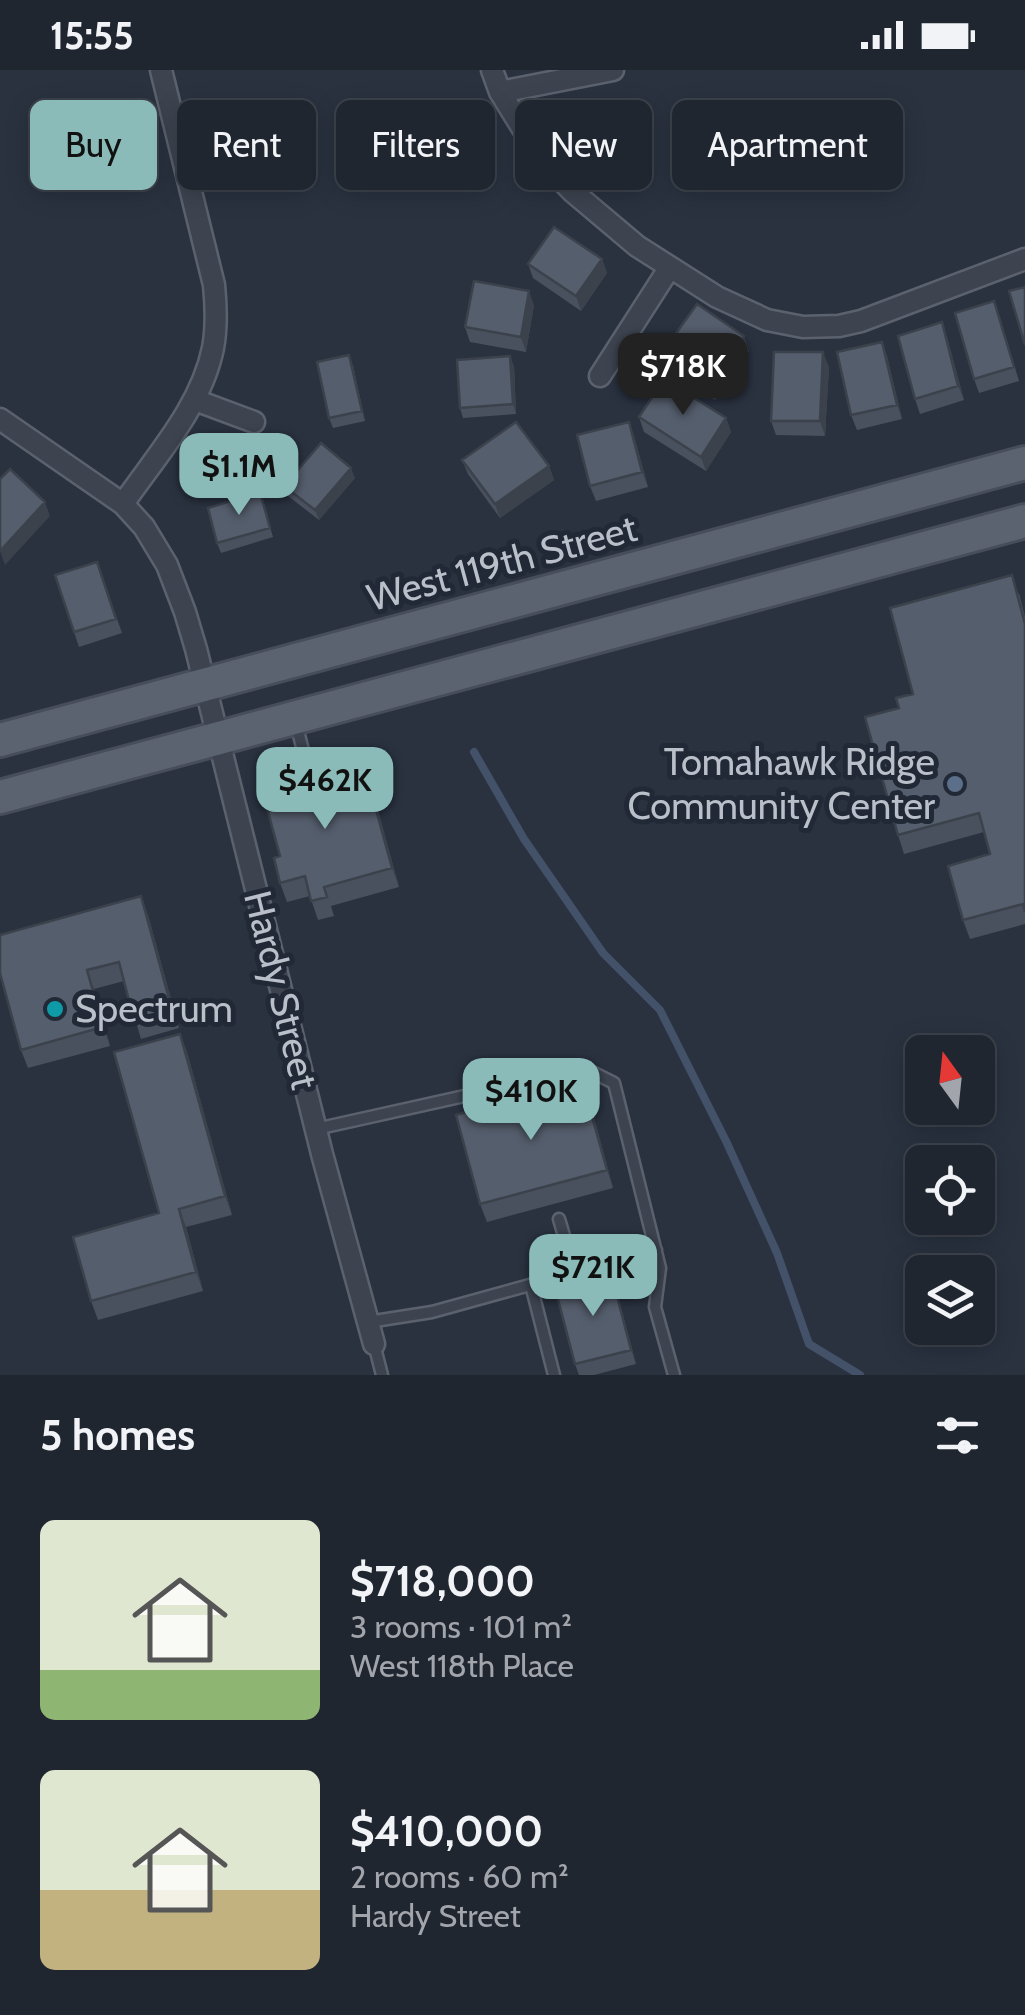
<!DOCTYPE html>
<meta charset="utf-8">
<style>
:root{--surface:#202630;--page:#2d323c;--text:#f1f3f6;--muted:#a2a5ab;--line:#3d434c;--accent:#8bbbb9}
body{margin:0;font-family:Cabin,sans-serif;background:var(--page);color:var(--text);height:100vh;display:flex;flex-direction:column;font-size:38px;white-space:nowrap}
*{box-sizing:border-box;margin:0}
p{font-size:32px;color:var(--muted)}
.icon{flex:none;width:55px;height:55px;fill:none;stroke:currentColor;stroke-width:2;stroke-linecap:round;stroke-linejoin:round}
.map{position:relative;height:1305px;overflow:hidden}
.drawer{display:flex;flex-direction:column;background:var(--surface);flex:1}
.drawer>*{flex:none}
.banner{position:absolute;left:30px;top:30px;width:965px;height:90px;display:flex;gap:20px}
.needle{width:65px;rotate:345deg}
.fabs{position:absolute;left:905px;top:965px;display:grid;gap:20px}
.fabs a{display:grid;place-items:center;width:90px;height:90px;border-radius:15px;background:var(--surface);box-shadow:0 5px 25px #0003,0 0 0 2px var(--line);font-size:50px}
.price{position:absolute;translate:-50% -85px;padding:0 22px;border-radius:20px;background:var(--accent);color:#111;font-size:32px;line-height:65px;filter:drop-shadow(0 2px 5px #0008)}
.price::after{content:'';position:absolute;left:50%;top:60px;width:30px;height:22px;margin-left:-15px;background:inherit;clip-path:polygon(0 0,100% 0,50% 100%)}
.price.selected{background:#222;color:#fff}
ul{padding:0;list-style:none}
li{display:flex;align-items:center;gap:30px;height:250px;padding:0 40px}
li span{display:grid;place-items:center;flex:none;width:280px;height:200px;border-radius:15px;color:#555}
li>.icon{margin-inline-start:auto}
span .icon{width:120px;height:120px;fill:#fffc;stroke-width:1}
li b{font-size:42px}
h2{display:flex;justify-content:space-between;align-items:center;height:120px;padding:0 40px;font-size:42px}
.pill{padding:0 35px;border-radius:15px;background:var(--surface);box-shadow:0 5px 25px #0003,0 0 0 2px var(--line);font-size:35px;line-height:90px}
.pill.selected{background:var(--accent);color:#111}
.status{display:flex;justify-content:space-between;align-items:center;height:70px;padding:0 50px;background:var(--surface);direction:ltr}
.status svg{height:28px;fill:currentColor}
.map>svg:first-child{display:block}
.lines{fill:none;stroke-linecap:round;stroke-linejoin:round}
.stream{stroke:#435169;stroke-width:8}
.lane-casing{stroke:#5b626e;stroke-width:15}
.street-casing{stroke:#5b626e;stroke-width:25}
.primary-casing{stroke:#474d5a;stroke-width:38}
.lane{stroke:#3d4450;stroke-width:10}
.street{stroke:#3d4450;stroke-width:20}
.primary{stroke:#5c6370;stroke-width:32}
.wall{fill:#49515e}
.shaded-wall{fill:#3c424c}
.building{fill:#555e6d;stroke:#3c424c;stroke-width:2.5}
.service-dot{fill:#5c6f8a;stroke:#222936;stroke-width:4}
.culture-dot{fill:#0f9aa8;stroke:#222936;stroke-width:4}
.labels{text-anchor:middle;stroke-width:10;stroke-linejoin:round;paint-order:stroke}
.street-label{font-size:38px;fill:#bac0ca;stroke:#222936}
.poi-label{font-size:38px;fill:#bac0ca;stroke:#222936;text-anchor:end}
</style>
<div class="status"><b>15:55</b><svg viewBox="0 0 49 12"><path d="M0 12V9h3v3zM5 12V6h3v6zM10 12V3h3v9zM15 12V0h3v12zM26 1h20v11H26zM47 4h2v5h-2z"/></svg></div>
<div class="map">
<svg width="1025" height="1305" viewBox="0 0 1025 1305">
<rect width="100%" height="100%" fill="#2a3240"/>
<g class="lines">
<path class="stream" d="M 474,682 L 524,769 L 603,883 L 660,940 L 726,1071 L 777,1183 L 809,1274 L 860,1305"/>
<defs>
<path id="lane" d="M 295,650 L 310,707
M 316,1059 L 586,999 L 614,1013 L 660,1198 L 655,1237 L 674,1305
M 559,1149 L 575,1203
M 531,1215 L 554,1305
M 368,1252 L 432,1242 L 656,1180
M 374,1274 L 382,1305"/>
<path id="street" d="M 492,0 L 500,22 L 543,91 L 573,122 L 637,176 L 717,227 L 767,250 L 803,257 L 839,256 L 861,251 L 1025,189
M 500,22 L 613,0
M 600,306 L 670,197
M 195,330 L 254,352
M 0,349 L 123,434 L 144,457 L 167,495 L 185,542 L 196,579 L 322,1084 L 374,1274
M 123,434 C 156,386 201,337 213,278 C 217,257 216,235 214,215 L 161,0"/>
<path id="primary" d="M 0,670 L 1025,393
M 0,727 L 1025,451"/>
</defs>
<use href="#lane" class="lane-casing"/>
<use href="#street" class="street-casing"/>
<use href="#primary" class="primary-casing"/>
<use href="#lane" class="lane"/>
<use href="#street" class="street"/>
<use href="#primary" class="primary"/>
</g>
<path class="wall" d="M 602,189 L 607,203 L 581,241 L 533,208 L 528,194 Z
M 534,235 L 526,282 L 470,272 L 465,257 Z
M 999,245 L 1019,311 L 979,323 L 974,309 Z
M 947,267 L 964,330 L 920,344 L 915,329 Z
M 882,272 L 887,286 L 902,349 L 857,360 L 851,345 Z
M 749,281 L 715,330 L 667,298 L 662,283 Z
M 353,295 L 365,351 L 333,358 L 329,348 Z
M 514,296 L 516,344 L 463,348 L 460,338 Z
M 829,297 L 825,366 L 776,365 L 771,351 Z
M 639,347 L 726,348 L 731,362 L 706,401 L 644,362 Z
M 634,366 L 648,417 L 596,431 L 590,416 Z
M 462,390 L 549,396 L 554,410 L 500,448 L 468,404 Z
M 355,408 L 319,450 L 288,426 L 284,416 Z
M 260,422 L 273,467 L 221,483 L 217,473 Z
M 97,492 L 122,563 L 79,577 L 55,505 Z
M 1019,523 L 1025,547 L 1025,854 L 970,869 L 963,850 L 990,784 L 984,762 L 904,784 L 898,765 L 899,638 Z
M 367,707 L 374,726 L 399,817 L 331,836 L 334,846 L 318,850 L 310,826 L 287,832 L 280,813 L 280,786 L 322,719 Z
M 148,845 L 179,958 L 141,969 L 124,911 L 94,919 L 110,976 L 28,998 L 21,980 L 0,903 Z
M 180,964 L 187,982 L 232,1145 L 186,1157 L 203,1221 L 98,1250 L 91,1231 L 159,1143 Z
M 582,1011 L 589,1029 L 613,1118 L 487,1152 L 480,1134 Z
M 611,1203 L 636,1294 L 594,1305 L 579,1305 L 575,1294 Z"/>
<path class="shaded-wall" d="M 602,189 L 607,203 L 581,241 L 576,226 Z
M 529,221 L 534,235 L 526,282 L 521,267 Z
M 942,252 L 947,267 L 964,330 L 958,316 Z
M 744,266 L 749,281 L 715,330 L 709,316 Z
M 882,272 L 887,286 L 902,349 L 897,335 Z
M 823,282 L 829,297 L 825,366 L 820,351 Z
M 349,285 L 353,295 L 365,351 L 362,341 Z
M 510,286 L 514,296 L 516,344 L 513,334 Z
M 726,348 L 731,362 L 706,401 L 701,387 Z
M 629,352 L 634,366 L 648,417 L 642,402 Z
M 549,396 L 554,410 L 500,448 L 495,434 Z
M 351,398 L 355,408 L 319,450 L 315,440 Z
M 45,432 L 50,446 L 5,495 L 0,481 Z
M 367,707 L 374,726 L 399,817 L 392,798 Z
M 141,826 L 148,845 L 179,958 L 172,940 Z
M 87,900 L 94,919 L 110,976 L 103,957 Z
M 180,964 L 187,982 L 232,1145 L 225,1126 Z
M 582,1011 L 589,1029 L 613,1118 L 607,1100 Z
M 179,1139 L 186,1157 L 203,1221 L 196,1202 Z
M 611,1203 L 616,1218 L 636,1294 L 631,1280 Z"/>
<path class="building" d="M 554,157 L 602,189 L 576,226 L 528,194 Z
M 474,211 L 529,221 L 521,267 L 465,257 Z
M 1025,217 L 1025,275 L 1009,221 Z
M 994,231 L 1014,297 L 974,309 L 955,243 Z
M 697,234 L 744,266 L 709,316 L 662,283 Z
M 942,252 L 958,316 L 915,329 L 898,266 Z
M 882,272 L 897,335 L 851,345 L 837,282 Z
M 774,282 L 823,282 L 820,351 L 771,351 Z
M 349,285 L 362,341 L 329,348 L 317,292 Z
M 510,286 L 513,334 L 460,338 L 457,290 Z
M 664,309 L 726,348 L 701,387 L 639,347 Z
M 516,352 L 549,396 L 495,434 L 462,390 Z
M 629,352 L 642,402 L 590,416 L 577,365 Z
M 321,373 L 351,398 L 315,440 L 284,416 Z
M 10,399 L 45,432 L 0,481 L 0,409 Z
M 260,422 L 270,458 L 217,473 L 208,438 Z
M 97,492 L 116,549 L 74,562 L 55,505 Z
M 1012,505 L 1025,554 L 1025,842 L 1023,834 L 963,850 L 948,796 L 990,784 L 979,743 L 898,765 L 865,647 L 899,638 L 896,628 L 913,624 L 890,538 Z
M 315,701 L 320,720 L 367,707 L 392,798 L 324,817 L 327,827 L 311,831 L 305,806 L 280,813 L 274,788 L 280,786 L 261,716 Z
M 141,826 L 172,940 L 134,950 L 119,892 L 87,900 L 103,957 L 21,980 L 0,903 L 0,865 Z
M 180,964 L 225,1126 L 179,1139 L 196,1202 L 91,1231 L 73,1167 L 159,1143 L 114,982 Z
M 582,1011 L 607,1100 L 480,1134 L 456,1045 Z
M 611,1203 L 631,1280 L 575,1294 L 555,1218 Z"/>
<circle class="service-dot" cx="955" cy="714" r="10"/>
<circle class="culture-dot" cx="55" cy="939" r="10"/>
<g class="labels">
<g class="street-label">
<text transform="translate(502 493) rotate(-15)" y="13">West 119th Street</text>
<text transform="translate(281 920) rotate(76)" y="13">Hardy Street</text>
</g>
<g class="poi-label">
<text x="935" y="705">Tomahawk Ridge<tspan x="935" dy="44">Community Center</tspan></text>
<text x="75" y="952" text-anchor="start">Spectrum</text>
</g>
</g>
</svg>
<div class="fabs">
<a><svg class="needle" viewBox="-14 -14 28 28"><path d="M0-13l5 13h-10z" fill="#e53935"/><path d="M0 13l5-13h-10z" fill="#a2a5ab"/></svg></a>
<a><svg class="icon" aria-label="locate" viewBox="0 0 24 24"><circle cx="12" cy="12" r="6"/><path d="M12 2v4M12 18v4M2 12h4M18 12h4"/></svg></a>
<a><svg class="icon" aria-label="layers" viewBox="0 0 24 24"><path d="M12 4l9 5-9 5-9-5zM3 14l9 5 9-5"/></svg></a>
</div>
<b class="price selected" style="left:683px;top:348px">$718K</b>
<b class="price" style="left:239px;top:448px">$1.1M</b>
<b class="price" style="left:325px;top:762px">$462K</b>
<b class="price" style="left:531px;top:1073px">$410K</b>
<b class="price" style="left:593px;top:1249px">$721K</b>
<div class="banner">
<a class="pill selected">Buy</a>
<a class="pill">Rent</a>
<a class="pill">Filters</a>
<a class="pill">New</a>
<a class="pill">Apartment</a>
</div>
</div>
<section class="drawer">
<h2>5 homes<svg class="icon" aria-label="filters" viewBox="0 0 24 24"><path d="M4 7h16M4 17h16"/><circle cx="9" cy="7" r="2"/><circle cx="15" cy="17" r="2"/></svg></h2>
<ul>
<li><span style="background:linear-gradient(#dfe7d0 75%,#8fb573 0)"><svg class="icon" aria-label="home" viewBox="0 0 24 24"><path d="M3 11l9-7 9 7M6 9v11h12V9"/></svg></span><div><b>$718,000</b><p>3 rooms · 101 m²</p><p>West 118th Place</p></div></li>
<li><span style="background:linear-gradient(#dfe7d0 60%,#c2b280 0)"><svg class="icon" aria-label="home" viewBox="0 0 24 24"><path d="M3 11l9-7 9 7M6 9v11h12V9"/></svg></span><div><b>$410,000</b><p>2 rooms · 60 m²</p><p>Hardy Street</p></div></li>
</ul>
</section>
